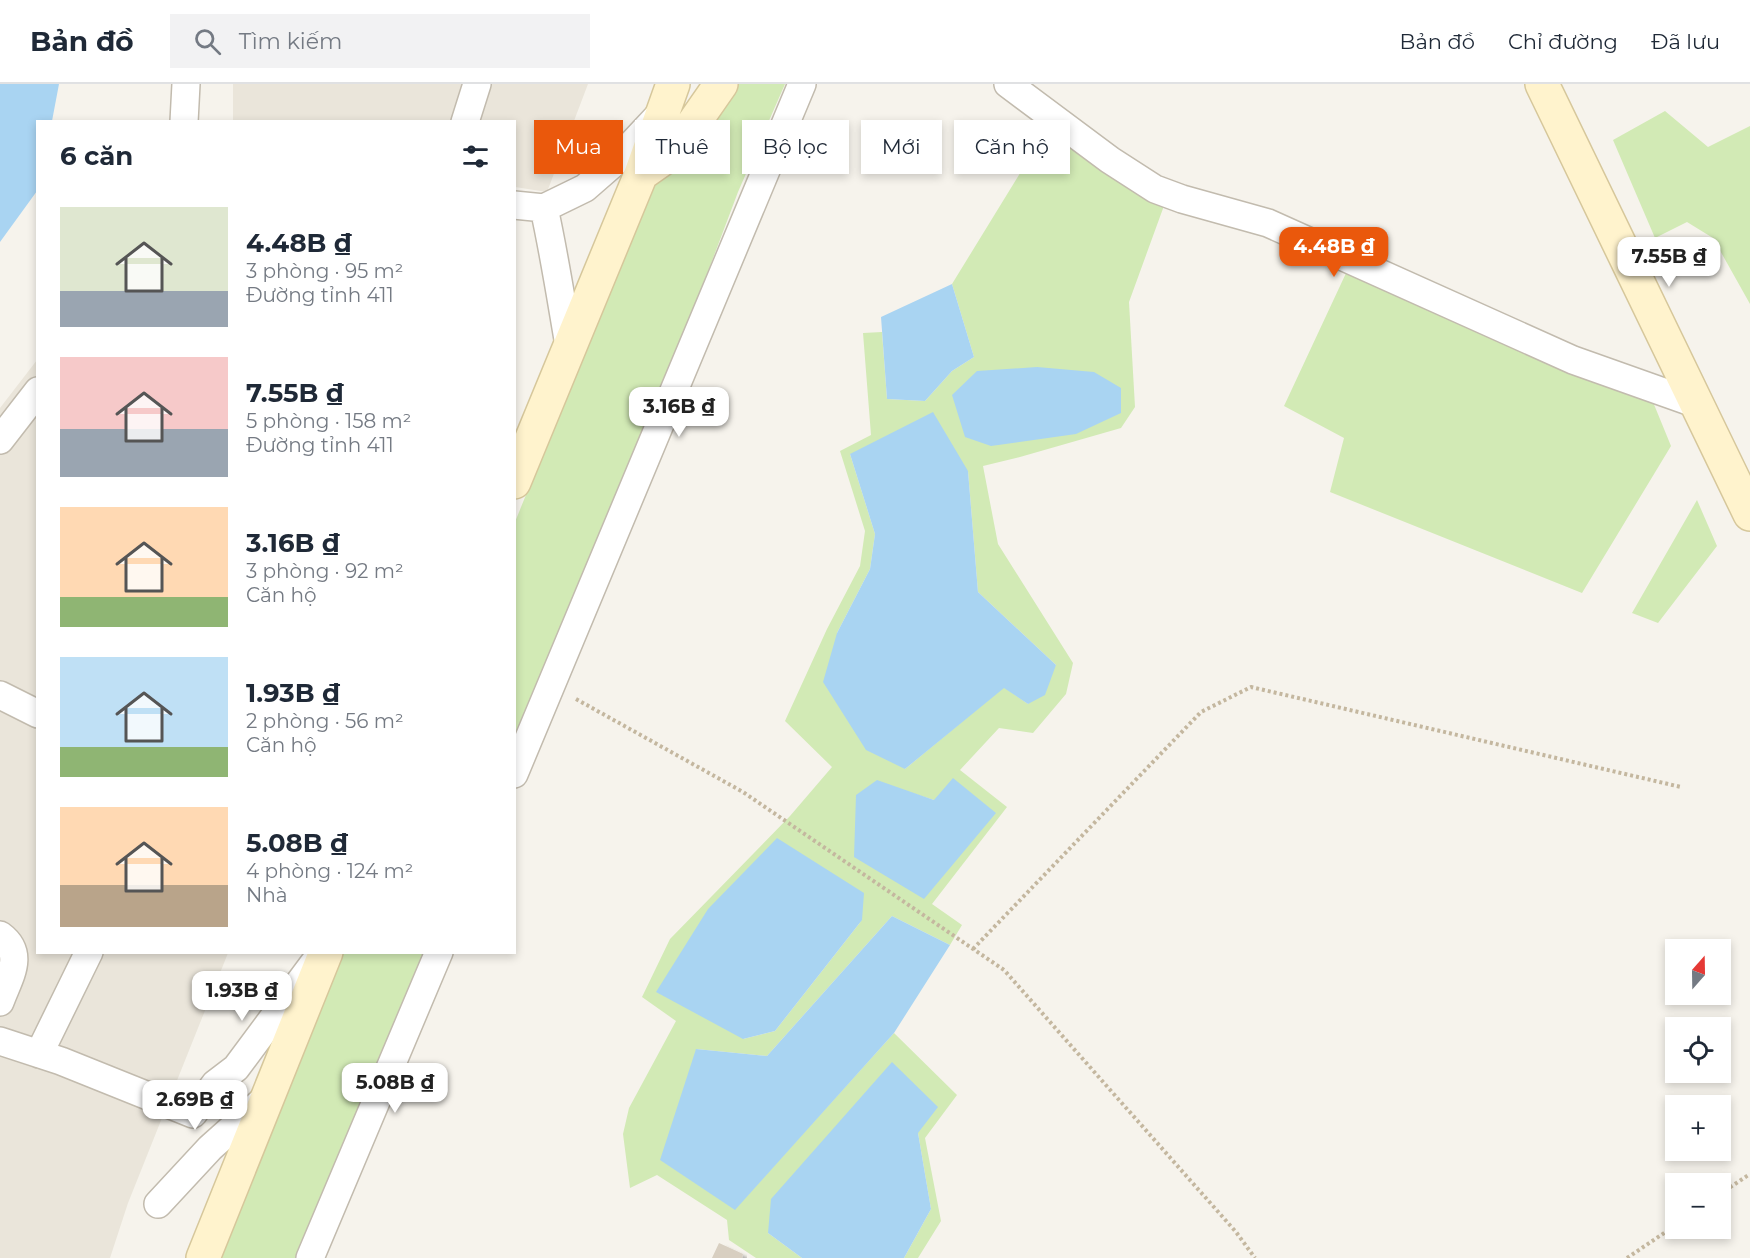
<!DOCTYPE html>
<html lang="vi">
<meta charset="utf-8">
<style>
:root{--surface:#fff;--page:#f2f2f3;--text:#1f2937;--muted:#747a83;--line:#e0e1e3;--accent:#ea580c}
body{margin:0;font-family:Montserrat,sans-serif;background:var(--page);color:var(--text);height:100vh;display:flex;flex-direction:column;font-size:22px;white-space:nowrap}
*{box-sizing:border-box;margin:0}
p{font-size:20px;color:var(--muted)}
.icon{flex:none;width:33px;height:33px;fill:none;stroke:currentColor;stroke-width:2;stroke-linecap:round;stroke-linejoin:round}
.map{position:relative;flex:1;overflow:hidden}
.details{position:absolute;left:36px;top:36px;width:480px;height:834px;display:flex;flex-direction:column;background:var(--surface);border-radius:0px;box-shadow:0 3px 9px #0003}
.details>*{flex:none}
.hud{position:absolute;left:534px;top:36px;width:570px;height:54px;display:flex;gap:12px}
.needle{width:39px;rotate:20deg}
.fabs{position:absolute;left:1665px;top:855px;display:grid;gap:12px}
.fabs a{display:grid;place-items:center;width:66px;height:66px;border-radius:0px;background:var(--surface);box-shadow:0 3px 9px #0003;font-size:30px}
.price{position:absolute;translate:-50% -51px;padding:0 14px;border-radius:12px;background:#fff;color:#222;font-size:20px;line-height:39px;filter:drop-shadow(0 2px 3px #0008)}
.price::after{content:'';position:absolute;left:50%;top:36px;width:18px;height:14px;margin-left:-9px;background:inherit;clip-path:polygon(0 0,100% 0,50% 100%)}
.price.on{background:var(--accent);color:#fff}
ul{padding:0;list-style:none}
li{display:flex;align-items:center;gap:18px;height:150px;padding:0 24px}
li span{display:grid;place-items:center;flex:none;width:168px;height:120px;border-radius:0px;color:#555}
li>.icon{margin-inline-start:auto}
span .icon{width:72px;height:72px;fill:#fffc;stroke-width:1}
li b{font-size:26px}
h2{display:flex;justify-content:space-between;align-items:center;height:72px;padding:0 24px;font-size:26px}
.tag{padding:0 21px;border-radius:0px;background:var(--surface);box-shadow:0 3px 9px #0003;font-size:21px;line-height:54px}
.tag.on{background:var(--accent);color:#fff}
header{display:flex;align-items:center;gap:36px;box-sizing:border-box;height:84px;padding:0 30px;background:var(--surface);border-bottom:2px solid var(--line)}
header strong{font-size:28px}
nav{display:flex;gap:33px;margin-inline-start:auto;font-size:21px}
.search{width:420px;height:54px;background:var(--page);display:flex;align-items:center;gap:15px;box-sizing:border-box;padding:0 21px;border-radius:0px;color:var(--muted);font-size:22px}
.map>svg:first-child{display:block}
.residential{fill:#eae5da}
.green{fill:#d2eab5;fill-rule:evenodd}
.water{fill:#a9d4f2}
.building{fill:#d8cfc1;filter:url(#shadow)}
.lines{fill:none;stroke-linecap:round;stroke-linejoin:round}
.street-casing{stroke:#c2bbae;stroke-width:30}
.secondary-casing{stroke:#d6c79b;stroke-width:36}
.path{stroke:#c4b79f;stroke-width:4;stroke-dasharray:3 3;stroke-linecap:butt}
.street{stroke:#fff;stroke-width:27}
.secondary{stroke:#fff3cd;stroke-width:33}
</style>
<header>
<strong>Bản đồ</strong>
<div class="search"><svg class="icon" aria-label="search" viewBox="0 0 24 24"><circle cx="10" cy="10" r="6"/><path d="M15 15l6 6"/></svg>Tìm kiếm</div>
<nav><a>Bản đồ</a><a>Chỉ đường</a><a>Đã lưu</a></nav>
</header>
<div class="map">
<svg width="1750" height="1174" viewBox="0 0 1750 1174">
<defs>
<filter id="shadow"><feDropShadow dx="6" dy="4" stdDeviation="1.5" flood-color="#0004"/></filter>
</defs>
<rect width="100%" height="100%" fill="#f6f3ec"/>
<path class="residential" d="M 233,0 L 588,0 L 547,108 L 515,103 L 514,38 L 233,38 Z
M 37,276 L 38,868 L 228,869 L 128,1119 L 110,1174 L 0,1174 L 0,324 Z"/>
<path class="green" d="M 734,0 L 785,0 L 738,108 L 661,312 L 515,671 L 515,438 L 652,99 Z
M 1665,27 L 1708,63 L 1750,42 L 1750,220 L 1713,154 L 1687,138 L 1655,154 L 1613,56 Z
M 1049,42 L 1165,119 L 1129,218 L 1135,323 L 1121,344 L 1020,373 L 983,382 L 998,460 L 1073,579 L 1066,610 L 1033,649 L 999,644 L 960,686 L 1007,723 L 932,820 L 962,841 L 950,861 L 892,832 L 767,972 L 696,965 L 735,1125 L 894,949 L 957,1011 L 925,1054 L 941,1137 L 918,1174 L 904,1174 L 931,1125 L 918,1049 L 768,1149 L 802,1174 L 756,1174 L 729,1156 L 727,1136 L 657,1091 L 630,1104 L 623,1050 L 629,1024 L 676,937 L 642,913 L 670,855 L 790,732 L 832,683 L 785,637 L 827,545 L 860,482 L 865,447 L 840,367 L 871,351 L 863,249 L 882,248 L 887,315 L 925,317 L 952,287 L 974,273 L 952,200 ZM 850,370 L 968,387 L 978,508 L 1056,581 L 1028,620 L 1004,603 L 905,685 L 837,549 L 870,485 L 875,450 ZM 909,708 L 934,716 L 854,773 ZM 862,836 L 775,947 L 743,955 Z
M 1347,187 L 1653,318 L 1671,362 L 1582,509 L 1330,408 L 1344,354 L 1284,322 Z
M 1697,416 L 1717,462 L 1658,539 L 1632,529 Z
M 343,869 L 432,869 L 306,1174 L 221,1174 Z"/>
<path class="water" d="M 0,0 L 59,0 L 52,37 L 38,38 L 37,107 L 0,158 Z
M 952,200 L 974,273 L 952,287 L 925,317 L 887,315 L 881,233 Z
M 1037,283 L 1094,288 L 1121,304 L 1121,329 L 1076,350 L 991,362 L 965,353 L 952,311 L 977,287 Z
M 933,328 L 968,387 L 978,508 L 1056,581 L 1045,611 L 1028,620 L 1004,604 L 905,685 L 866,666 L 823,598 L 837,549 L 870,485 L 875,450 L 850,370 Z
M 953,694 L 996,729 L 924,815 L 854,773 L 856,711 L 877,696 L 934,716 Z
M 777,754 L 864,809 L 862,836 L 775,947 L 743,955 L 656,908 L 708,825 Z
M 892,832 L 950,861 L 894,949 L 735,1126 L 660,1076 L 696,965 L 767,972 Z
M 892,978 L 938,1023 L 918,1049 L 931,1125 L 904,1174 L 802,1174 L 768,1149 L 771,1115 Z"/>
<path class="building" d="M 719,1159 L 743,1170 L 742,1174 L 712,1174 Z"/>
<g class="lines">
<defs>
<path id="street" d="M 1008,0 L 1110,76 L 1155,105 L 1182,115 L 1268,139 L 1573,276 L 1697,320
M 184,38 L 186,0
M 465,38 L 477,0
M 514,121 L 544,124 L 585,104 L 616,77 L 661,29
M 544,124 C 554,169 561,215 569,261
M 0,356 L 38,307
M 0,611 L 38,630
M 514,690 L 802,0
M 0,851 C 26,870 9,893 0,918
M 0,957 L 61,977 L 193,1030 L 215,1000 L 236,984 L 314,879
M 39,970 L 89,868
M 158,1120 L 210,1064 L 267,1013
M 310,1174 L 439,868"/>
<path id="secondary" d="M 1542,0 L 1750,430
M 641,90 L 668,71 L 682,56 L 721,0
M 514,398 L 641,90 L 673,0
M 203,1174 L 326,868"/>
</defs>
<use href="#street" class="street-casing"/>
<use href="#secondary" class="secondary-casing"/>
<path class="path" d="M 576,615 L 743,708 L 1004,886 L 1236,1148 L 1255,1174
M 973,865 L 1201,628 L 1251,603 L 1681,703
M 1720,1110 L 1750,1090
M 1627,1174 L 1676,1141"/>
<use href="#street" class="street"/>
<use href="#secondary" class="secondary"/>
</g>
</svg>
<div class="fabs">
<a><svg class="needle" viewBox="-14 -14 28 28"><path d="M0-13l5 13h-10z" fill="#e53935"/><path d="M0 13l5-13h-10z" fill="#747a83"/></svg></a>
<a><svg class="icon" aria-label="locate" viewBox="0 0 24 24"><circle cx="12" cy="12" r="6"/><path d="M12 2v4M12 18v4M2 12h4M18 12h4"/></svg></a>
<a>+</a>
<a>−</a>
</div>
<b class="price on" style="left:1334px;top:194px">4.48B ₫</b>
<b class="price" style="left:1669px;top:204px">7.55B ₫</b>
<b class="price" style="left:679px;top:354px">3.16B ₫</b>
<b class="price" style="left:242px;top:938px">1.93B ₫</b>
<b class="price" style="left:395px;top:1030px">5.08B ₫</b>
<b class="price" style="left:195px;top:1047px">2.69B ₫</b>
<div class="hud">
<a class="tag on">Mua</a>
<a class="tag">Thuê</a>
<a class="tag">Bộ lọc</a>
<a class="tag">Mới</a>
<a class="tag">Căn hộ</a>
</div>
<section class="details">
<h2>6 căn<svg class="icon" aria-label="filters" viewBox="0 0 24 24"><path d="M4 7h16M4 17h16"/><circle cx="9" cy="7" r="2"/><circle cx="15" cy="17" r="2"/></svg></h2>
<ul>
<li><span style="background:linear-gradient(#dfe7d0 70%,#9aa5b1 0)"><svg class="icon" aria-label="home" viewBox="0 0 24 24"><path d="M3 11l9-7 9 7M6 9v11h12V9"/></svg></span><div><b>4.48B ₫</b><p>3 phòng · 95 m²</p><p>Đường tỉnh 411</p></div></li>
<li><span style="background:linear-gradient(#f6c9c9 60%,#9aa5b1 0)"><svg class="icon" aria-label="home" viewBox="0 0 24 24"><path d="M3 11l9-7 9 7M6 9v11h12V9"/></svg></span><div><b>7.55B ₫</b><p>5 phòng · 158 m²</p><p>Đường tỉnh 411</p></div></li>
<li><span style="background:linear-gradient(#ffd9b3 75%,#8fb573 0)"><svg class="icon" aria-label="home" viewBox="0 0 24 24"><path d="M3 11l9-7 9 7M6 9v11h12V9"/></svg></span><div><b>3.16B ₫</b><p>3 phòng · 92 m²</p><p>Căn hộ</p></div></li>
<li><span style="background:linear-gradient(#bfe0f5 75%,#8fb573 0)"><svg class="icon" aria-label="home" viewBox="0 0 24 24"><path d="M3 11l9-7 9 7M6 9v11h12V9"/></svg></span><div><b>1.93B ₫</b><p>2 phòng · 56 m²</p><p>Căn hộ</p></div></li>
<li><span style="background:linear-gradient(#ffd9b3 65%,#b9a48a 0)"><svg class="icon" aria-label="home" viewBox="0 0 24 24"><path d="M3 11l9-7 9 7M6 9v11h12V9"/></svg></span><div><b>5.08B ₫</b><p>4 phòng · 124 m²</p><p>Nhà</p></div></li>
</ul>
</section>
</div>
